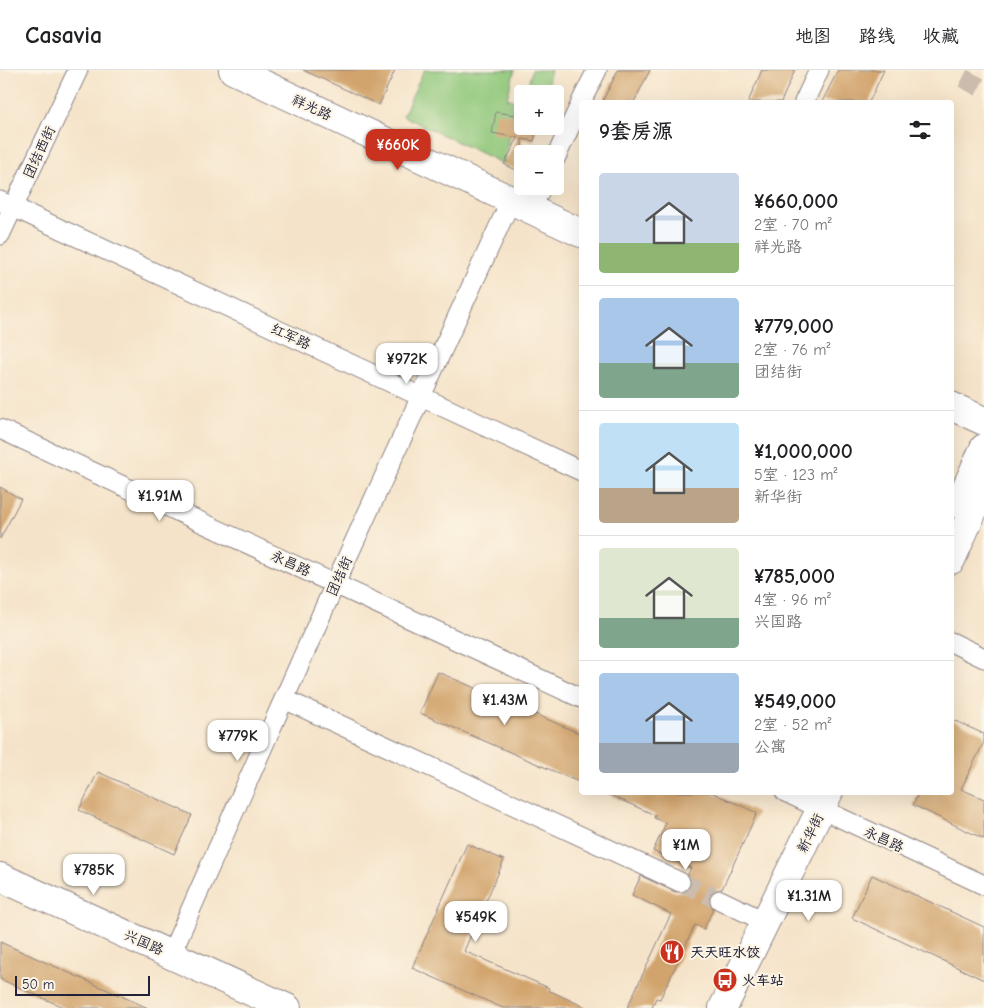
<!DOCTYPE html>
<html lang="zh">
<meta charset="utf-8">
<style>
:root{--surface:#fff;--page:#f2f2f2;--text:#202124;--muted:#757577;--line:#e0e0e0;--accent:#c8321e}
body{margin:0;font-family:"Comic Neue","LXGW WenKai TC",sans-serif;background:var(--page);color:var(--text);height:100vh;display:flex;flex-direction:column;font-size:19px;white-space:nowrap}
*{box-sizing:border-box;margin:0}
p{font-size:16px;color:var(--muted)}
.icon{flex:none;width:28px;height:28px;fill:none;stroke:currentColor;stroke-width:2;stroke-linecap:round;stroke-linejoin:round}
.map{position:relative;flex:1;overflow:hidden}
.details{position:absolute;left:579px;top:30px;width:375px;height:695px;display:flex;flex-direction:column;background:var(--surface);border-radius:5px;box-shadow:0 5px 20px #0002}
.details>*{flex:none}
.buttons{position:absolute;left:514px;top:15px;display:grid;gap:10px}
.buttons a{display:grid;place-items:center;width:50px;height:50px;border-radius:5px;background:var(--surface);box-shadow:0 5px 20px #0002;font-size:25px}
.scale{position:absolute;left:15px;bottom:12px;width:135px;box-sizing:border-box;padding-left:5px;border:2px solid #22223b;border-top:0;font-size:14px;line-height:18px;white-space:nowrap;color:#22223b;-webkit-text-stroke:4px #fcf5e5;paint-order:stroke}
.price{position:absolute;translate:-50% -42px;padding:0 11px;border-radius:10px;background:#fff;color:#222;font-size:16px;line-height:32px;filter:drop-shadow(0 1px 2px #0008)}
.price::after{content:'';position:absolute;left:50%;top:30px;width:15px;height:11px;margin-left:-8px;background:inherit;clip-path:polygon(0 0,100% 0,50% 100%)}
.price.on{background:var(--accent);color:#fff}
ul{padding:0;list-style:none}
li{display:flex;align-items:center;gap:15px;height:125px;padding:0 20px}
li+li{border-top:1px solid var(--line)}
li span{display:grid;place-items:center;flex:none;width:140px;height:100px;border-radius:5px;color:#555}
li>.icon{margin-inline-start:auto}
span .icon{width:60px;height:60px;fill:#fffc;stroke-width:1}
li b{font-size:21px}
h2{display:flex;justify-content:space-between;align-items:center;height:60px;padding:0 20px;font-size:21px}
header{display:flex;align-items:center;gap:30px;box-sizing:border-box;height:70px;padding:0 25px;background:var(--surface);border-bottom:1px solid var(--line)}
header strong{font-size:24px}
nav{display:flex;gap:28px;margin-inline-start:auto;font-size:18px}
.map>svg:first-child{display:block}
.green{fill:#90c87c;stroke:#59755c}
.building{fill:#d2a46d}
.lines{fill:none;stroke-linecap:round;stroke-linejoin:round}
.street-tunnel{stroke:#cbbcad;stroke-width:19;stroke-dasharray:19 9;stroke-linecap:butt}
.street-casing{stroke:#8c8282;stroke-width:21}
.secondary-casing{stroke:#8c8282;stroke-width:30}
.street{stroke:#fff;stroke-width:19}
.secondary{stroke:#fff;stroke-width:28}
.labels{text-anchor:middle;stroke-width:4;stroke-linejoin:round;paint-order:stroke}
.street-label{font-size:14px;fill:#22223b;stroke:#fcf5e5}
.poi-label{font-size:14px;font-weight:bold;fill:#22223b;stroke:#fcf5e5;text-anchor:start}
</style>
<header>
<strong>Casavia</strong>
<nav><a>地图</a><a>路线</a><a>收藏</a></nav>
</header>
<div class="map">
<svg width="984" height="938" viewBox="0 0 984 938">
<rect width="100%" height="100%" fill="#fcf5e5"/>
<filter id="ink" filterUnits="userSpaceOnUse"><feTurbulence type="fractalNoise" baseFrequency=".02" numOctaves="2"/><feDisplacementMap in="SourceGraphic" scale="10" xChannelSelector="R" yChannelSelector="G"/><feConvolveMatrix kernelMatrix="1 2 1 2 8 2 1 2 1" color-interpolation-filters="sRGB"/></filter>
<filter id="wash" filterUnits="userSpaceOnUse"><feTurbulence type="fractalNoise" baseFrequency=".0096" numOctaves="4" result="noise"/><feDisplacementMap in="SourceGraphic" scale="20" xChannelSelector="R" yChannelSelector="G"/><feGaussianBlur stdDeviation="1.12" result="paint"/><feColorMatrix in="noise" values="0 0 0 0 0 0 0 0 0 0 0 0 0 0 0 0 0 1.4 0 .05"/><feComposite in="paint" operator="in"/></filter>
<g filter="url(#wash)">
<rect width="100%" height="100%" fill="#f5e3c9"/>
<path class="green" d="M 424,0 L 515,0 L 507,28 L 515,31 L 504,94 L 403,46 Z
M 532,0 L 551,0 L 545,24 L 526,22 Z"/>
<g id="blocks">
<path class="building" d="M 303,0 L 395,0 L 379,35 Z
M 618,0 L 650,0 L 634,32 L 602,32 Z
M 762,0 L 795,0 L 781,32 L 748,32 Z
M 838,0 L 884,0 L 869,32 L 822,32 Z
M 496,42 L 522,46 L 522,56 L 537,56 L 534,71 L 522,69 L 522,103 L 504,94 L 518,68 L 492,63 Z
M 0,417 L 21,429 L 0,469 Z
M 438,602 L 581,664 L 581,713 L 420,643 Z
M 951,649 L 984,664 L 984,672 L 961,719 L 984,729 L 984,769 L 913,735 L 919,722 L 951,722 Z
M 98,702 L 192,745 L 174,784 L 79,740 Z
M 603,722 L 711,722 L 757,743 L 722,819 L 714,820 L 710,826 L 709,831 L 713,839 L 704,859 L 695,855 L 660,929 L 656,928 L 652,938 L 627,938 L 671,844 L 632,825 L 641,806 L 675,822 L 686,821 L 690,816 L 691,810 L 688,804 L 691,798 L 653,781 L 666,753 L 654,748 L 655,745 Z
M 467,774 L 504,790 L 464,881 L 549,918 L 548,920 L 587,938 L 503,938 L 412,898 Z
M 872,805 L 984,857 L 984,910 L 852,848 Z
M 0,872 L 148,938 L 65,938 L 0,909 Z"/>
</g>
</g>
<g filter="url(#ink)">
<use href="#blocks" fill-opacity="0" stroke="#8c8282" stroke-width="1"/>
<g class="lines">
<path class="street-tunnel" d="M 967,21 L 978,0
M 680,812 L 720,830"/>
<defs>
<path id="street" d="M 581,32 L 597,0
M 804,32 L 819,0
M 555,89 L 581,33
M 0,131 L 581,401
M 531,140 L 542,116
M 0,165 L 78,0
M 0,359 L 581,628
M 951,572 L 984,588
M 284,629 L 680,812
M 785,722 L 984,815
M 720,830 L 766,852
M 171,884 L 335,514 L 511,130"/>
<path id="secondary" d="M 233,0 L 581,163
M 951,336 L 984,351
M 959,434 L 984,378
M 951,490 L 984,416
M 0,807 L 287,938
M 723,938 L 829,722"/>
</defs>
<use href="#street" class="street-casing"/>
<use href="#secondary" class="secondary-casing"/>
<use href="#street" class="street"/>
<use href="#secondary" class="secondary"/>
</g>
</g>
<defs>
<symbol id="restaurant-disc" viewBox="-11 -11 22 22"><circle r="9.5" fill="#c8321e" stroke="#fcf5e5"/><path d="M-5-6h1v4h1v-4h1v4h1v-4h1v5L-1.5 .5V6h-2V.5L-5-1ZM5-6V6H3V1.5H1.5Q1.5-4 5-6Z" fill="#fff"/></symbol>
<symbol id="bus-disc" viewBox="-11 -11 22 22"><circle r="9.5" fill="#c8321e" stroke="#fcf5e5"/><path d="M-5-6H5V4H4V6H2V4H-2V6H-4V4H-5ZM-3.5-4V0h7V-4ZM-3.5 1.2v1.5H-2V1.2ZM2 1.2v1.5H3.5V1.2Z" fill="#fff"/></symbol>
</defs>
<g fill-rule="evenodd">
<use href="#restaurant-disc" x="658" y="868" width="28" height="28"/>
<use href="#bus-disc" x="711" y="896" width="28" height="28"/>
</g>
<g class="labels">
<g class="street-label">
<text transform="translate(312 37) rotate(25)" y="5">祥光路</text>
<text transform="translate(39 82) rotate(-65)" y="5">团结西街</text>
<text transform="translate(291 266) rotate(25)" y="5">红军路</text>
<text transform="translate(291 493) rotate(25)" y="5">永昌路</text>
<text transform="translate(339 506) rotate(-66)" y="5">团结街</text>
<text transform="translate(810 763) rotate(-64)" y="5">新华街</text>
<text transform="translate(884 769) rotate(25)" y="5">永昌路</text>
<text transform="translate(144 872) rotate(24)" y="5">兴国路</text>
</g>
<g class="poi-label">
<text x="690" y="887">天天旺水饺</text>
<text x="742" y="915">火车站</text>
</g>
</g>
</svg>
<div class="buttons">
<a>+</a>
<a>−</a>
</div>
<div class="scale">50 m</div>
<b class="price on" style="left:398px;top:101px">¥660K</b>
<b class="price" style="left:407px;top:315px">¥972K</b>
<b class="price" style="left:160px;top:452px">¥1.91M</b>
<b class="price" style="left:505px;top:656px">¥1.43M</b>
<b class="price" style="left:238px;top:692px">¥779K</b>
<b class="price" style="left:686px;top:801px">¥1M</b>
<b class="price" style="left:94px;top:826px">¥785K</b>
<b class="price" style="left:809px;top:852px">¥1.31M</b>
<b class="price" style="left:476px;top:873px">¥549K</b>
<section class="details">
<h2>9套房源<svg class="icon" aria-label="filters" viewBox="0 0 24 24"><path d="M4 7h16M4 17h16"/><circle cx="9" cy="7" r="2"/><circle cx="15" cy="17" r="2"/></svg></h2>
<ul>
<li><span style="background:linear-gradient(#c9d6e8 70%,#8fb573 0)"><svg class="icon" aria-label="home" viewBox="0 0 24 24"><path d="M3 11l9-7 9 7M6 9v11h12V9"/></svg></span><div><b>¥660,000</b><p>2室 · 70 m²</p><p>祥光路</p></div></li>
<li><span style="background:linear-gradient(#a9c7e8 65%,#7fa58c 0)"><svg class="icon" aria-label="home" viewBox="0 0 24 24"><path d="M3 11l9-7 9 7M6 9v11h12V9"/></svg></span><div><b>¥779,000</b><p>2室 · 76 m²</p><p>团结街</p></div></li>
<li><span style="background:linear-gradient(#bfe0f5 65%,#b9a48a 0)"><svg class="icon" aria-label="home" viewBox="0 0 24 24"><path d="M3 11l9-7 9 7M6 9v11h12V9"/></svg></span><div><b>¥1,000,000</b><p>5室 · 123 m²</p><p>新华街</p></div></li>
<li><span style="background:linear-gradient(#dfe7d0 70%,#7fa58c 0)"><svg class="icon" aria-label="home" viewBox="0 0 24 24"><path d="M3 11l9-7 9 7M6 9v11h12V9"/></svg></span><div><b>¥785,000</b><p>4室 · 96 m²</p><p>兴国路</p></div></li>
<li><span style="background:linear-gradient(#a9c7e8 70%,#9aa5b1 0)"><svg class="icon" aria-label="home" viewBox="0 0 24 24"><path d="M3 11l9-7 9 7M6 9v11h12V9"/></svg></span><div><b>¥549,000</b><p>2室 · 52 m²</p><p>公寓</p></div></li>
</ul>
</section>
</div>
